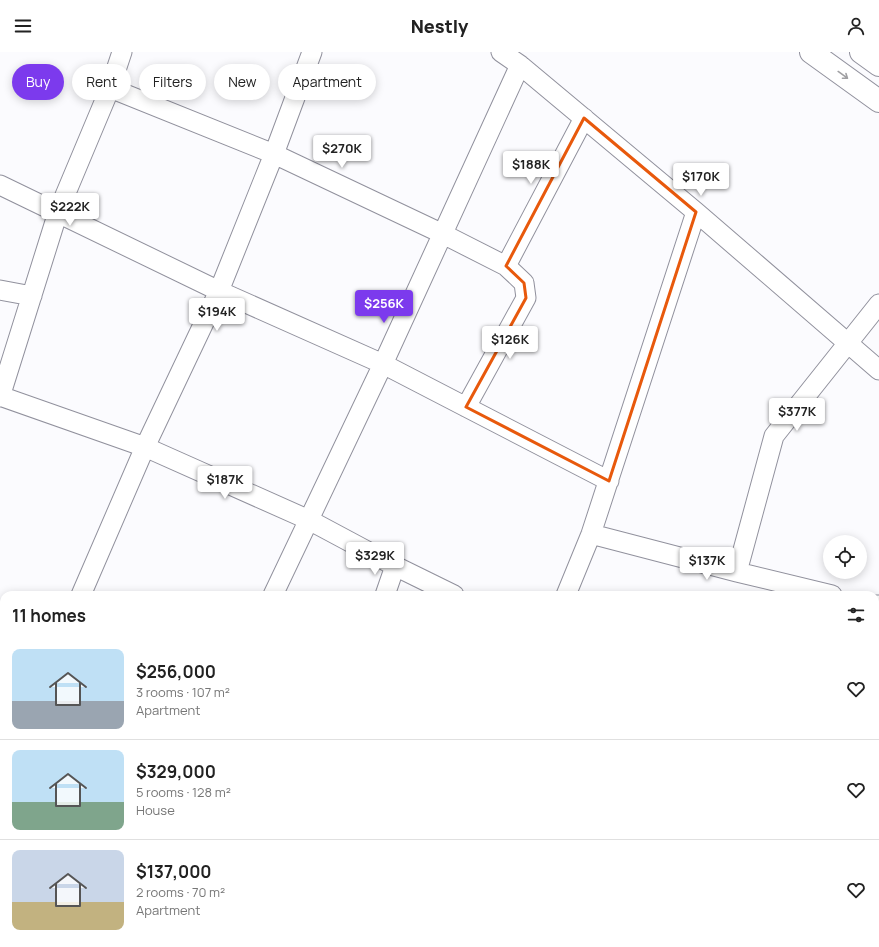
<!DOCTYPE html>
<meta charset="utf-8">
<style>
:root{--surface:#fff;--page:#f2f2f2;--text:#222;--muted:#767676;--line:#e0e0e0;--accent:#7c3aed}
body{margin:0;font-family:Manrope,sans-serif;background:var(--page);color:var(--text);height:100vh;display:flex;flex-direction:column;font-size:15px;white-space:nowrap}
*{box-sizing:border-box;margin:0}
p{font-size:13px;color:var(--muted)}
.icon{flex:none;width:22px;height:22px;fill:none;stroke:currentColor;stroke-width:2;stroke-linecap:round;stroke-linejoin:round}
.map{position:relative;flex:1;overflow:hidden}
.drawer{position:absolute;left:0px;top:539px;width:879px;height:356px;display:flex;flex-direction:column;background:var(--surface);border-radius:12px 12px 0 0;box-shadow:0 2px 10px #0003}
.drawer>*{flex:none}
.guide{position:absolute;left:12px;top:12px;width:400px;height:36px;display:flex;gap:8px}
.controls{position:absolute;left:823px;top:483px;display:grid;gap:8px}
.controls a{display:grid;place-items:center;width:44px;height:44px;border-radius:50%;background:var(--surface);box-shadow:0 2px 10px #0003;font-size:20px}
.price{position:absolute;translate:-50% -34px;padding:0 9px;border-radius:4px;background:#fff;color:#222;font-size:13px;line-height:26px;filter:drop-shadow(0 1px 2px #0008)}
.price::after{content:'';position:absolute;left:50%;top:24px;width:12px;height:9px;margin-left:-6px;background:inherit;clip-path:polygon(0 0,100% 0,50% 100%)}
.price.active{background:var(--accent);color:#fff}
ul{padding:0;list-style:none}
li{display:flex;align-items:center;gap:12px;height:100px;padding:0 12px}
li+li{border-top:1px solid var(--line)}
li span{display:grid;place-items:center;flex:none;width:112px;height:80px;border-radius:8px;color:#555}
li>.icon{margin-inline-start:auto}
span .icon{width:48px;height:48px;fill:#fffc;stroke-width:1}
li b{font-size:17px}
h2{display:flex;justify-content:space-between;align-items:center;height:48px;padding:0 12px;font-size:17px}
.chip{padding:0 14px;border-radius:18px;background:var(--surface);box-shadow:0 2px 10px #0003;font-size:14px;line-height:36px}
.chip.active{background:var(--accent);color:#fff}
header{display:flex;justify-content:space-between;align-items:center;height:52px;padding:0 12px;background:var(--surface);font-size:18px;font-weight:800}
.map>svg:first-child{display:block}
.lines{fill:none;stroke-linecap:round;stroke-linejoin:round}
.street-casing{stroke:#91919d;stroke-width:21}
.secondary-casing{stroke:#91919d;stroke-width:24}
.primary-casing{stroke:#91919d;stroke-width:24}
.street{stroke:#fff;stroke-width:19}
.secondary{stroke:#fff;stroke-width:22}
.primary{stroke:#fff;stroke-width:22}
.oneway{stroke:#a0a0a3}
.marked{fill:none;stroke:#e8590c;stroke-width:3;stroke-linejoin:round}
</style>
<header><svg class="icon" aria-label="menu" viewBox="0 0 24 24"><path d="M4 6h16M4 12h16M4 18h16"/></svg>Nestly<svg class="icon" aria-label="person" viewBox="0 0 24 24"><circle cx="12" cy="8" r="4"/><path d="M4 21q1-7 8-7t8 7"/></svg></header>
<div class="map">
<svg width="879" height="895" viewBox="0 0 879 895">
<rect width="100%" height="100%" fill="#fbfbfe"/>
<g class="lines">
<defs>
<path id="street" d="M 501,0 L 520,13 L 696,160 L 879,318
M 110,36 L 274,102 L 443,182 L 506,214 L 524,231 L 526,246 L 466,355
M 0,133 L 219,239 L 383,312 L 609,429
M 506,214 L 584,66
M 0,238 L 32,244
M 0,344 L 145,395 L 309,468 L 395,514 L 454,543
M 0,345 L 58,160 L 110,36 L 122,0
M 591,482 L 737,520 L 832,543
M 737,520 L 774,384 L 879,252
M 81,543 L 145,395 L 219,239 L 274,102 L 312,0
M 273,543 L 383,312 L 520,13
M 385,543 L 395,514
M 566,543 L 591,482 L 696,160
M 875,553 L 879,553
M 0,567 L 4,569
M 0,697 L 4,698
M 0,740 L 4,727
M 875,826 L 879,826
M 656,895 L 657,891"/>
<path id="secondary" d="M 287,891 L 307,895"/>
<path id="primary" d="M 811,0 L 879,49
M 861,0 L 879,13
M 0,850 L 4,851
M 0,888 L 4,888
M 23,891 L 46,895
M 200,891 L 219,895"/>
</defs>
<use href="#street" class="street-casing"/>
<use href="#secondary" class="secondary-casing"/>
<use href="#primary" class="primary-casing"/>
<use href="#street" class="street"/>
<use href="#secondary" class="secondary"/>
<use href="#primary" class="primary"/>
</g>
<defs><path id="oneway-shaft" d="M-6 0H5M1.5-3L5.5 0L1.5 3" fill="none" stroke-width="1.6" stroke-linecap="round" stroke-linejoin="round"/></defs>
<use class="oneway" href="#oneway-shaft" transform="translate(843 23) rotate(36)"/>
<path class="marked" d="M 584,66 L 696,160 L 609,429 L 466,355 L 526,246 L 524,231 L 506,214 Z"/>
</svg>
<div class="controls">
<a><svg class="icon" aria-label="locate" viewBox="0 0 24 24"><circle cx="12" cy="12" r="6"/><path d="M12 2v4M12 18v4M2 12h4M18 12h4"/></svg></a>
</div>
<b class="price" style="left:342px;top:117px">$270K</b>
<b class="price" style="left:531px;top:133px">$188K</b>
<b class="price" style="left:701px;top:145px">$170K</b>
<b class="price" style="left:70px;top:175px">$222K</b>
<b class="price active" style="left:384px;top:272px">$256K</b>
<b class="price" style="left:217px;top:280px">$194K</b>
<b class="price" style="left:510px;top:308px">$126K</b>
<b class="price" style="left:797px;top:380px">$377K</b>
<b class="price" style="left:225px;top:448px">$187K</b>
<b class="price" style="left:375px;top:524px">$329K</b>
<b class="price" style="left:707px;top:529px">$137K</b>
<div class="guide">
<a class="chip active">Buy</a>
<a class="chip">Rent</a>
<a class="chip">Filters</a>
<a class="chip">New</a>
<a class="chip">Apartment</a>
</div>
<section class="drawer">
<h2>11 homes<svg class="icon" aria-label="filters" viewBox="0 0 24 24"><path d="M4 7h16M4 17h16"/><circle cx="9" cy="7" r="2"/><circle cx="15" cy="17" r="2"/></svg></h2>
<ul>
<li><span style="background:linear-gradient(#bfe0f5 65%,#9aa5b1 0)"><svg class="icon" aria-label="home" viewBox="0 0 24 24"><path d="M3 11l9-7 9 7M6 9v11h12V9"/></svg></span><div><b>$256,000</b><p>3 rooms · 107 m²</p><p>Apartment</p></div><svg class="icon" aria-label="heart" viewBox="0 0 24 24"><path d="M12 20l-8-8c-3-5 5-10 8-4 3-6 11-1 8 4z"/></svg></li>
<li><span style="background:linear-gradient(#bfe0f5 65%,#7fa58c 0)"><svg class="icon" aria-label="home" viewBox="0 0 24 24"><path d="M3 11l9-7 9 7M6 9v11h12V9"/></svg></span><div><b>$329,000</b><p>5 rooms · 128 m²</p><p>House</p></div><svg class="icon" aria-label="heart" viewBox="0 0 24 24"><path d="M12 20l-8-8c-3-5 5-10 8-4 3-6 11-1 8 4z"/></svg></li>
<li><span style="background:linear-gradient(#c9d6e8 65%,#c2b280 0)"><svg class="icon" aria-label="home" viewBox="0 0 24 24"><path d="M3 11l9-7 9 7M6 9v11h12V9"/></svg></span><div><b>$137,000</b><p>2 rooms · 70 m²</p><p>Apartment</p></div><svg class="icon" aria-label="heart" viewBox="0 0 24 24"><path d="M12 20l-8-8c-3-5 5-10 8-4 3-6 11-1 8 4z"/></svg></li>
</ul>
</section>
</div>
